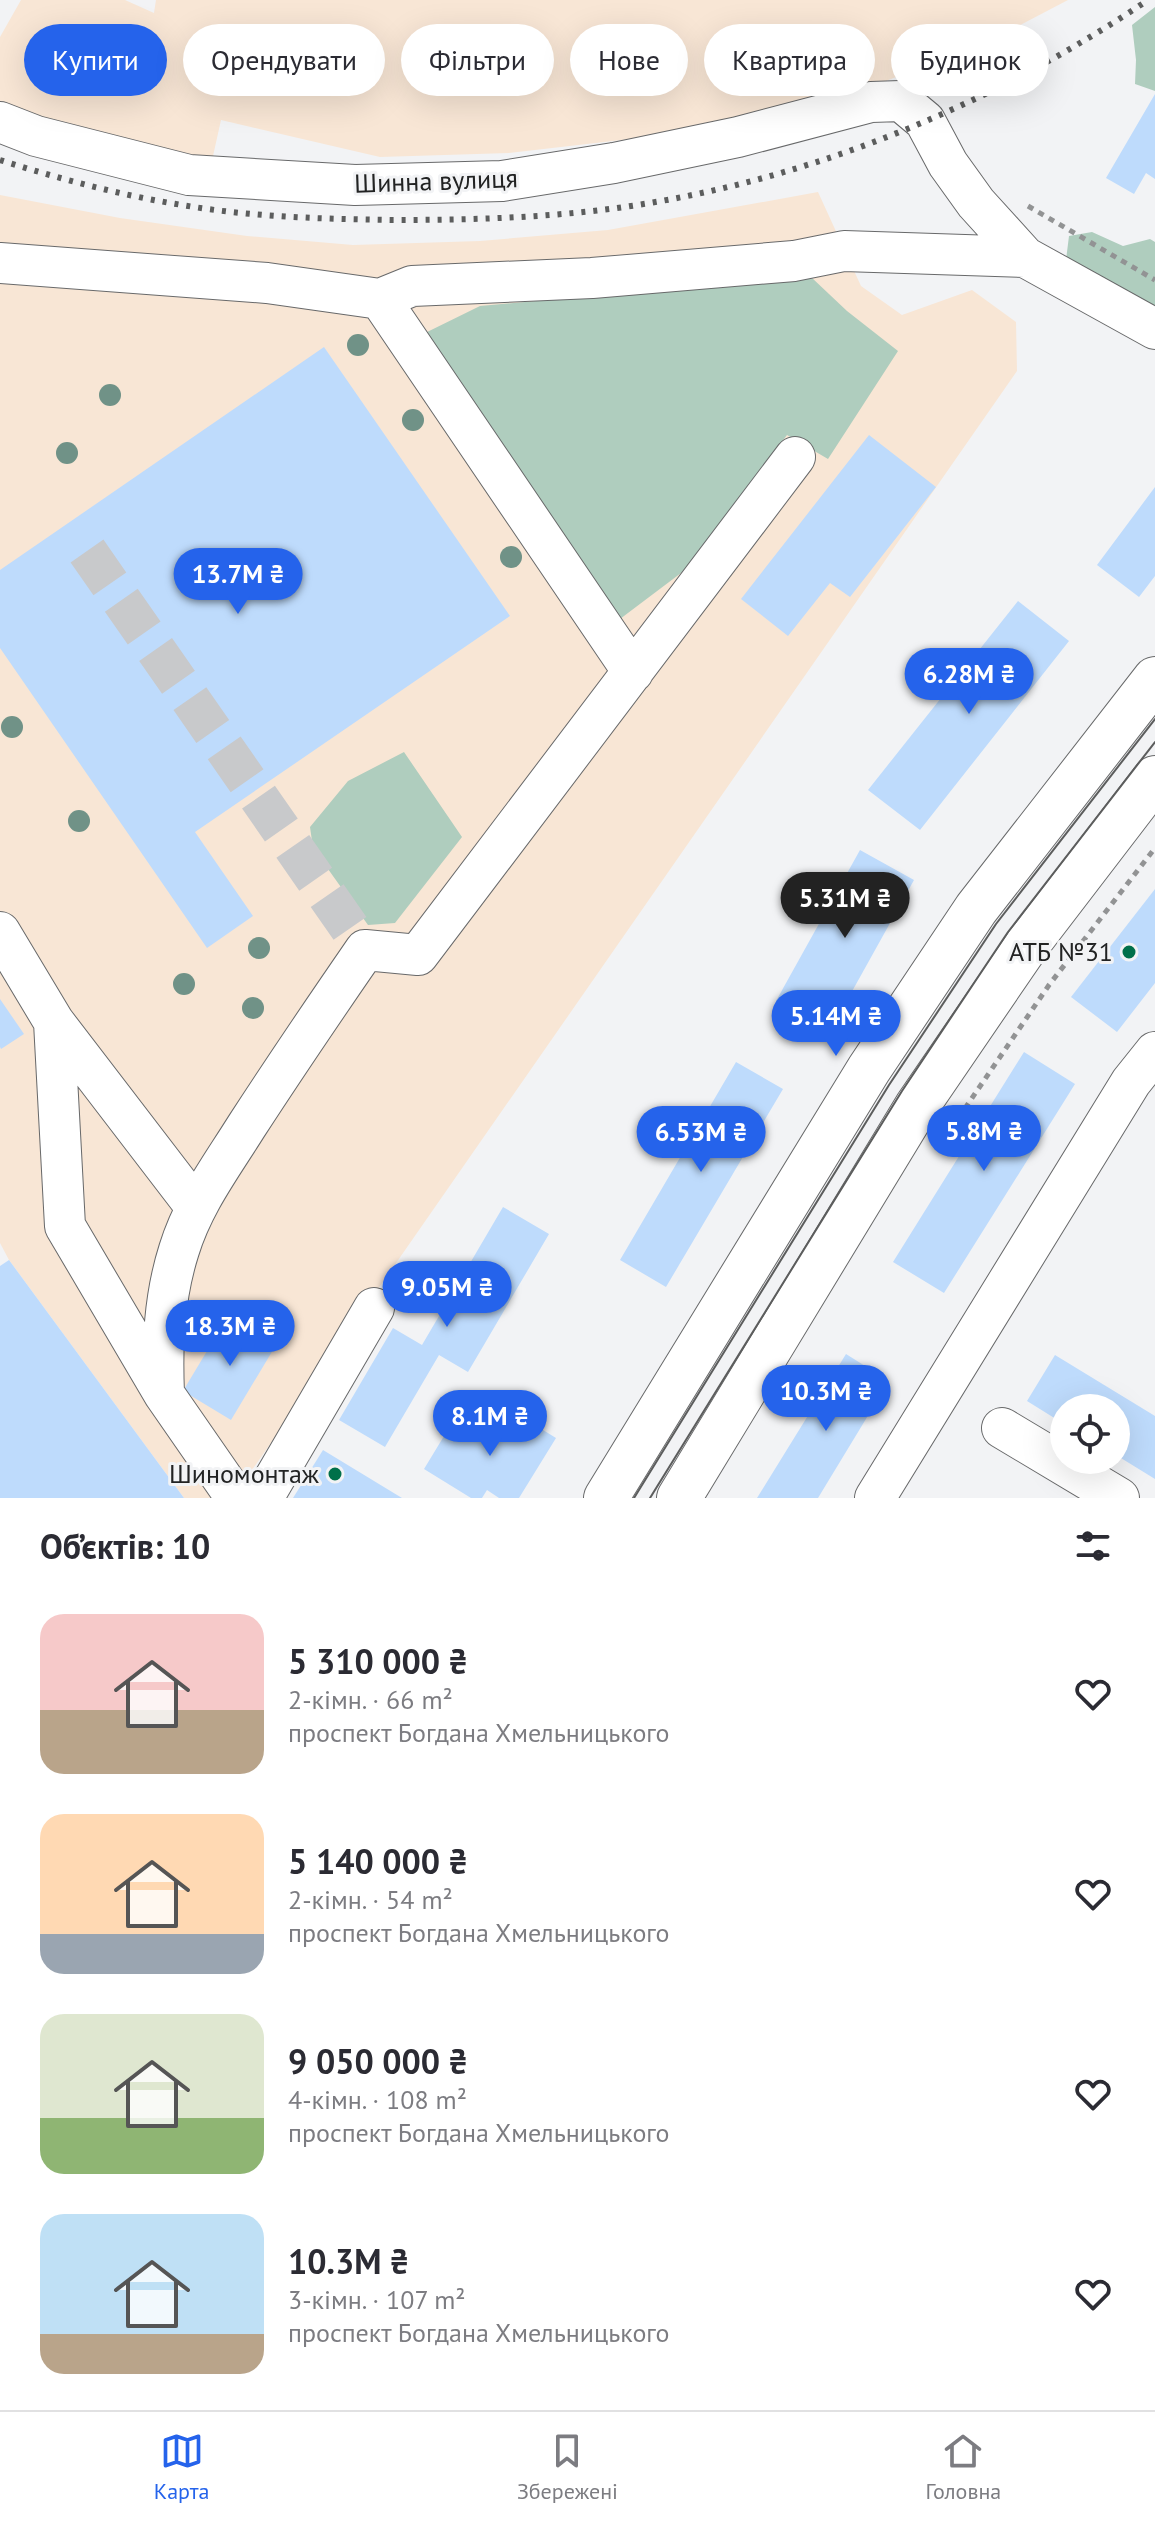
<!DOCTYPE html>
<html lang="uk">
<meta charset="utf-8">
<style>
:root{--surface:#fff;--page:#f7f7f7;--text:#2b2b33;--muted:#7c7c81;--line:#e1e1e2;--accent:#2563eb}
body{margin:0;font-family:"PT Sans",sans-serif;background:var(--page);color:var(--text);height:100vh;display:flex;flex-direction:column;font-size:30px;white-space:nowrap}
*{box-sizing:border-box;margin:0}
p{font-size:26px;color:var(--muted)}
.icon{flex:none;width:44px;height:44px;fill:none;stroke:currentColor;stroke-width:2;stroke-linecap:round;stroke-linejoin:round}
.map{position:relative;height:1498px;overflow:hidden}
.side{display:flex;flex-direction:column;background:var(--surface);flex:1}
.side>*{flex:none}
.guide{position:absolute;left:24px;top:24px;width:1108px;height:72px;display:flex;gap:16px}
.controls{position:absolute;left:1050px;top:1394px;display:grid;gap:16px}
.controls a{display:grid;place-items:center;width:80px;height:80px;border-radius:50%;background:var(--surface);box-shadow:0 8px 32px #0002;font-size:40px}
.price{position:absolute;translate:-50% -68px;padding:0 18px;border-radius:28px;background:var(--accent);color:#fff;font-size:26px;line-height:52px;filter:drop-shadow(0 2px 4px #0008)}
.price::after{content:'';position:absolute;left:50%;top:48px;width:24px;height:18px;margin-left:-12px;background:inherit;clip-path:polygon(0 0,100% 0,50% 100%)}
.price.on{background:#222;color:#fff}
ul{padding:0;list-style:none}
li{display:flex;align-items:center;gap:24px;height:200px;padding:0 40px}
li span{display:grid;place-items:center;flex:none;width:224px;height:160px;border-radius:24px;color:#555}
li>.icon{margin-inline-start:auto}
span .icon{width:96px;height:96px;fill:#fffc;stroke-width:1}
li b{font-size:34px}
h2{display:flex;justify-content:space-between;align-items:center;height:96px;padding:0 40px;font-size:34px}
.chip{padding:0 28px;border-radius:36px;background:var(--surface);box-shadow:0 8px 32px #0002;font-size:28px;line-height:72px}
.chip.on{background:var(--accent);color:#fff}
.tabs{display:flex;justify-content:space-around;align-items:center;height:112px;border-top:2px solid var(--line);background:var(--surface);font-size:22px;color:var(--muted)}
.tabs a{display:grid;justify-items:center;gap:4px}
.tabs .on{color:var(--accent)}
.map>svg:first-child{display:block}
.industrial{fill:#f8e6d5}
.green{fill:#afcdbe}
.building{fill:#bedbfc}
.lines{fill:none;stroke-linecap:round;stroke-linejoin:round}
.minor-tunnel{stroke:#c8c9cb;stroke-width:40;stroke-dasharray:40 20;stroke-linecap:butt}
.minor-casing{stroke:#68696a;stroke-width:42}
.major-casing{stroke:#68696a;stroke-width:46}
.path{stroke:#929394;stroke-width:5;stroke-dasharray:6 6;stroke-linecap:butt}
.minor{stroke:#fff;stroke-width:40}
.major{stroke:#fff;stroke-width:44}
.tram{stroke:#5c5d5d;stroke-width:2}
.rail{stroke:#5c5d5d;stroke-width:6;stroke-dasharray:4 8;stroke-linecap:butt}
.tree{fill:#709287}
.poi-dot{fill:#00704a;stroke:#f2f3f5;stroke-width:3}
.labels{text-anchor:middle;stroke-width:6;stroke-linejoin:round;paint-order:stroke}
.street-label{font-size:26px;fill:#222323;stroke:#f2f3f5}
.poi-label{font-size:26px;fill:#222323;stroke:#f2f3f5;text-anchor:end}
</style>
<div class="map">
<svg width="1155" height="1498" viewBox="0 0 1155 1498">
<rect width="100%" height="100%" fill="#f2f3f5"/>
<path class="industrial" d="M 21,0 L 125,0 L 154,13 L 156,0 L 1068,0 L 980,46 L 829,102 L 682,133 L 509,153 L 380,157 L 221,120 L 211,165 L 0,105 L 0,37 Z
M 818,192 L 861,286 L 902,315 L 972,290 L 1016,322 L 1017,371 L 252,1470 L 227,1486 L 221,1498 L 184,1498 L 9,1260 L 0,1243 L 0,195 L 120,218 L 247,236 L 353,245 L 480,241 L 608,230 Z"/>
<path class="green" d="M 1155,7 L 1155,91 L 1135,84 L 1136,60 L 1132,25 Z
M 1092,232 L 1123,246 L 1150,239 L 1155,242 L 1155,307 L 1066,260 L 1069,236 Z
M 811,277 L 847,311 L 898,351 L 828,459 L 787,435 L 685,570 L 620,619 L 421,335 L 480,306 Z
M 404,752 L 462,837 L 395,923 L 368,925 L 313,848 L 310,827 L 348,781 Z"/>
<path class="building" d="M 1155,94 L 1155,179 L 1146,173 L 1134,194 L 1106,178 Z
M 324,347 L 510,616 L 195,832 L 253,916 L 207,948 L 0,648 L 0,570 Z
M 869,435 L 936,487 L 850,597 L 830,583 L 788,636 L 741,599 Z
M 1155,487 L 1155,576 L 1139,597 L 1097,565 Z
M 1018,601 L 1069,641 L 920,830 L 868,790 Z
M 860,850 L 914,880 L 830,1031 L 776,1001 Z
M 1155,889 L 1155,983 L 1117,1032 L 1071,997 Z
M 0,999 L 24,1034 L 1,1049 L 0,1047 Z
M 1024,1052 L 1075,1084 L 944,1293 L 893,1262 Z
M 736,1062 L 783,1089 L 666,1287 L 620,1260 Z
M 503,1207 L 549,1234 L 468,1372 L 439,1355 L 385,1447 L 339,1420 L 393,1328 L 422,1345 Z
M 9,1260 L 184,1498 L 0,1498 L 0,1266 Z
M 228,1316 L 276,1345 L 231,1420 L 183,1391 Z
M 846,1354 L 889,1381 L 818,1498 L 757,1498 Z
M 1055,1355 L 1155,1416 L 1155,1479 L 1116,1455 L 1116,1408 L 1064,1408 L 1064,1424 L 1027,1401 Z
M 458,1413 L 501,1439 L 517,1414 L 556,1438 L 519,1498 L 499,1498 L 487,1490 L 482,1498 L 471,1498 L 424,1469 Z
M 323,1450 L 402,1498 L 293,1498 Z"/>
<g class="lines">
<path class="minor-tunnel" d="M 87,551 L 365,950"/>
<defs>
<path id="minor" d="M 0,122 L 36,136 L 189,175 L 355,185 L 502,181 L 614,163 L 738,137 L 871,102 L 901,101 L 925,121 L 948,164 L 976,203 L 1025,257
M 0,263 L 267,283 L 380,299 L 412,286 L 592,278 L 794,261 L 844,251 L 1025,257 L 1155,329
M 380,299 L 633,672
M 0,932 L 54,1022 L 65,1226 L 164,1394 L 236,1498
M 54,1022 L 195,1206
M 164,1394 C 162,1345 164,1297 179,1250 C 193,1204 221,1167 246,1127 C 285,1067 325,1008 365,950 L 418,955 L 795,457
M 1002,1428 L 1119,1498
M 263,1498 L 374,1308
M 875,1498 L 1131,1082 L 1155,1052"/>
<path id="major" d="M 606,1498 L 869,1069 L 976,909 L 1155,679
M 679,1498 L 917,1106 L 1027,945 L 1155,778"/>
</defs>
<use href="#minor" class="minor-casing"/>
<use href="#major" class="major-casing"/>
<path class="path" d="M 1028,206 L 1155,280
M 938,1148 L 1049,985 L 1155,848"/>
<use href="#minor" class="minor"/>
<use href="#major" class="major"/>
<path class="tram" d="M 634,1498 L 889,1085 L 996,924 L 1155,719
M 650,1498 L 902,1091 L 1008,932 L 1155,742"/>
<path class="rail" d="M 0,160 C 60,179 120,195 182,205 C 251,217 323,219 393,220 C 468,220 543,218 617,208 C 806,182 991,106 1148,0"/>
</g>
<g class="tree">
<circle cx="358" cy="345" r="11"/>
<circle cx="110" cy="395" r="11"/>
<circle cx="413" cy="420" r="11"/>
<circle cx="67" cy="453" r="11"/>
<circle cx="511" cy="557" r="11"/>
<circle cx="12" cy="727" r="11"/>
<circle cx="79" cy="821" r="11"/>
<circle cx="259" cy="948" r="11"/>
<circle cx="184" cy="984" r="11"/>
<circle cx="253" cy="1008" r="11"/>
</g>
<g class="poi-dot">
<circle cx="1129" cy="952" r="8"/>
<circle cx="335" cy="1474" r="8"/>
</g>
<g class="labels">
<g class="street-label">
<text transform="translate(436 181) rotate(-2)" y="9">Шинна вулиця</text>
</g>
<g class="poi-label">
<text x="1113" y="961">АТБ №31</text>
<text x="319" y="1483">Шиномонтаж</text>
</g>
</g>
</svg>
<div class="controls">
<a><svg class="icon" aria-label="locate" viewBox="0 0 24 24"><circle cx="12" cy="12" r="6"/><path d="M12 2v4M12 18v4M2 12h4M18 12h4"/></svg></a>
</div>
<b class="price" style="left:238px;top:616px">13.7M ₴</b>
<b class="price" style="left:969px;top:716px">6.28M ₴</b>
<b class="price on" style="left:845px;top:940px">5.31M ₴</b>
<b class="price" style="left:836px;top:1058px">5.14M ₴</b>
<b class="price" style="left:984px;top:1173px">5.8M ₴</b>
<b class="price" style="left:701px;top:1174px">6.53M ₴</b>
<b class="price" style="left:447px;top:1329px">9.05M ₴</b>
<b class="price" style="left:230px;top:1368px">18.3M ₴</b>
<b class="price" style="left:826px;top:1433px">10.3M ₴</b>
<b class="price" style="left:490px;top:1458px">8.1M ₴</b>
<div class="guide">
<a class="chip on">Купити</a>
<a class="chip">Орендувати</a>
<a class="chip">Фільтри</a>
<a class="chip">Нове</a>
<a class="chip">Квартира</a>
<a class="chip">Будинок</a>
</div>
</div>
<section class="side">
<h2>Об’єктів: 10<svg class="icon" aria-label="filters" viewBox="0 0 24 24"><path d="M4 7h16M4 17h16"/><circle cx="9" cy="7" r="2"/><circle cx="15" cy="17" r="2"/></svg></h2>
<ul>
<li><span style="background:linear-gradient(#f6c9c9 60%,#b9a48a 0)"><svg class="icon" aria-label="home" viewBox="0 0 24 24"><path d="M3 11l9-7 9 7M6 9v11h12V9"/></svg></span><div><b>5 310 000 ₴</b><p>2-кімн. · 66 m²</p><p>проспект Богдана Хмельницького</p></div><svg class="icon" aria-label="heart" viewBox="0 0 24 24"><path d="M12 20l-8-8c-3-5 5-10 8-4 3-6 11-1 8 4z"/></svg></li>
<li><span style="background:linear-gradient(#ffd9b3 75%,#9aa5b1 0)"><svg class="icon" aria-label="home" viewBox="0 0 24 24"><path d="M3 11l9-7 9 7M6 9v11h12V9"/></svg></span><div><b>5 140 000 ₴</b><p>2-кімн. · 54 m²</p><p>проспект Богдана Хмельницького</p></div><svg class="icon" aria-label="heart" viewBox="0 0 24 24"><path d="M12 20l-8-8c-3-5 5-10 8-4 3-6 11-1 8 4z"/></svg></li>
<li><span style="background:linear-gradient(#dfe7d0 65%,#8fb573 0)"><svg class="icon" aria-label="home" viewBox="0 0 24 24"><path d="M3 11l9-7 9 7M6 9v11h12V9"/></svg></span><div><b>9 050 000 ₴</b><p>4-кімн. · 108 m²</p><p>проспект Богдана Хмельницького</p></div><svg class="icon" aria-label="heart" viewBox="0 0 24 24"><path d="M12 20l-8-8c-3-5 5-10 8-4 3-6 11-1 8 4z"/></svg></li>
<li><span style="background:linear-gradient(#bfe0f5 75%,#b9a48a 0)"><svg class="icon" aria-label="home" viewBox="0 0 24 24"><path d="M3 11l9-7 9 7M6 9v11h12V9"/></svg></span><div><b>10.3M ₴</b><p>3-кімн. · 107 m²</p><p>проспект Богдана Хмельницького</p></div><svg class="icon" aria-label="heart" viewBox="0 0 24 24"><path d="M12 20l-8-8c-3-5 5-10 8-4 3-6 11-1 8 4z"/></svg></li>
</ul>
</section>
<nav class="tabs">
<a class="on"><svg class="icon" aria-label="map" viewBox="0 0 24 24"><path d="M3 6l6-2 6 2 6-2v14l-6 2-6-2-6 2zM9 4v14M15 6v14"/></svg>Карта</a>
<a><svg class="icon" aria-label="saved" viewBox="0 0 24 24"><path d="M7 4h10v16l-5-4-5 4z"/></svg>Збережені</a>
<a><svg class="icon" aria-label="home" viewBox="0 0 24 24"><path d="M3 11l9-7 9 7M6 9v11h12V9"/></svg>Головна</a>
</nav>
